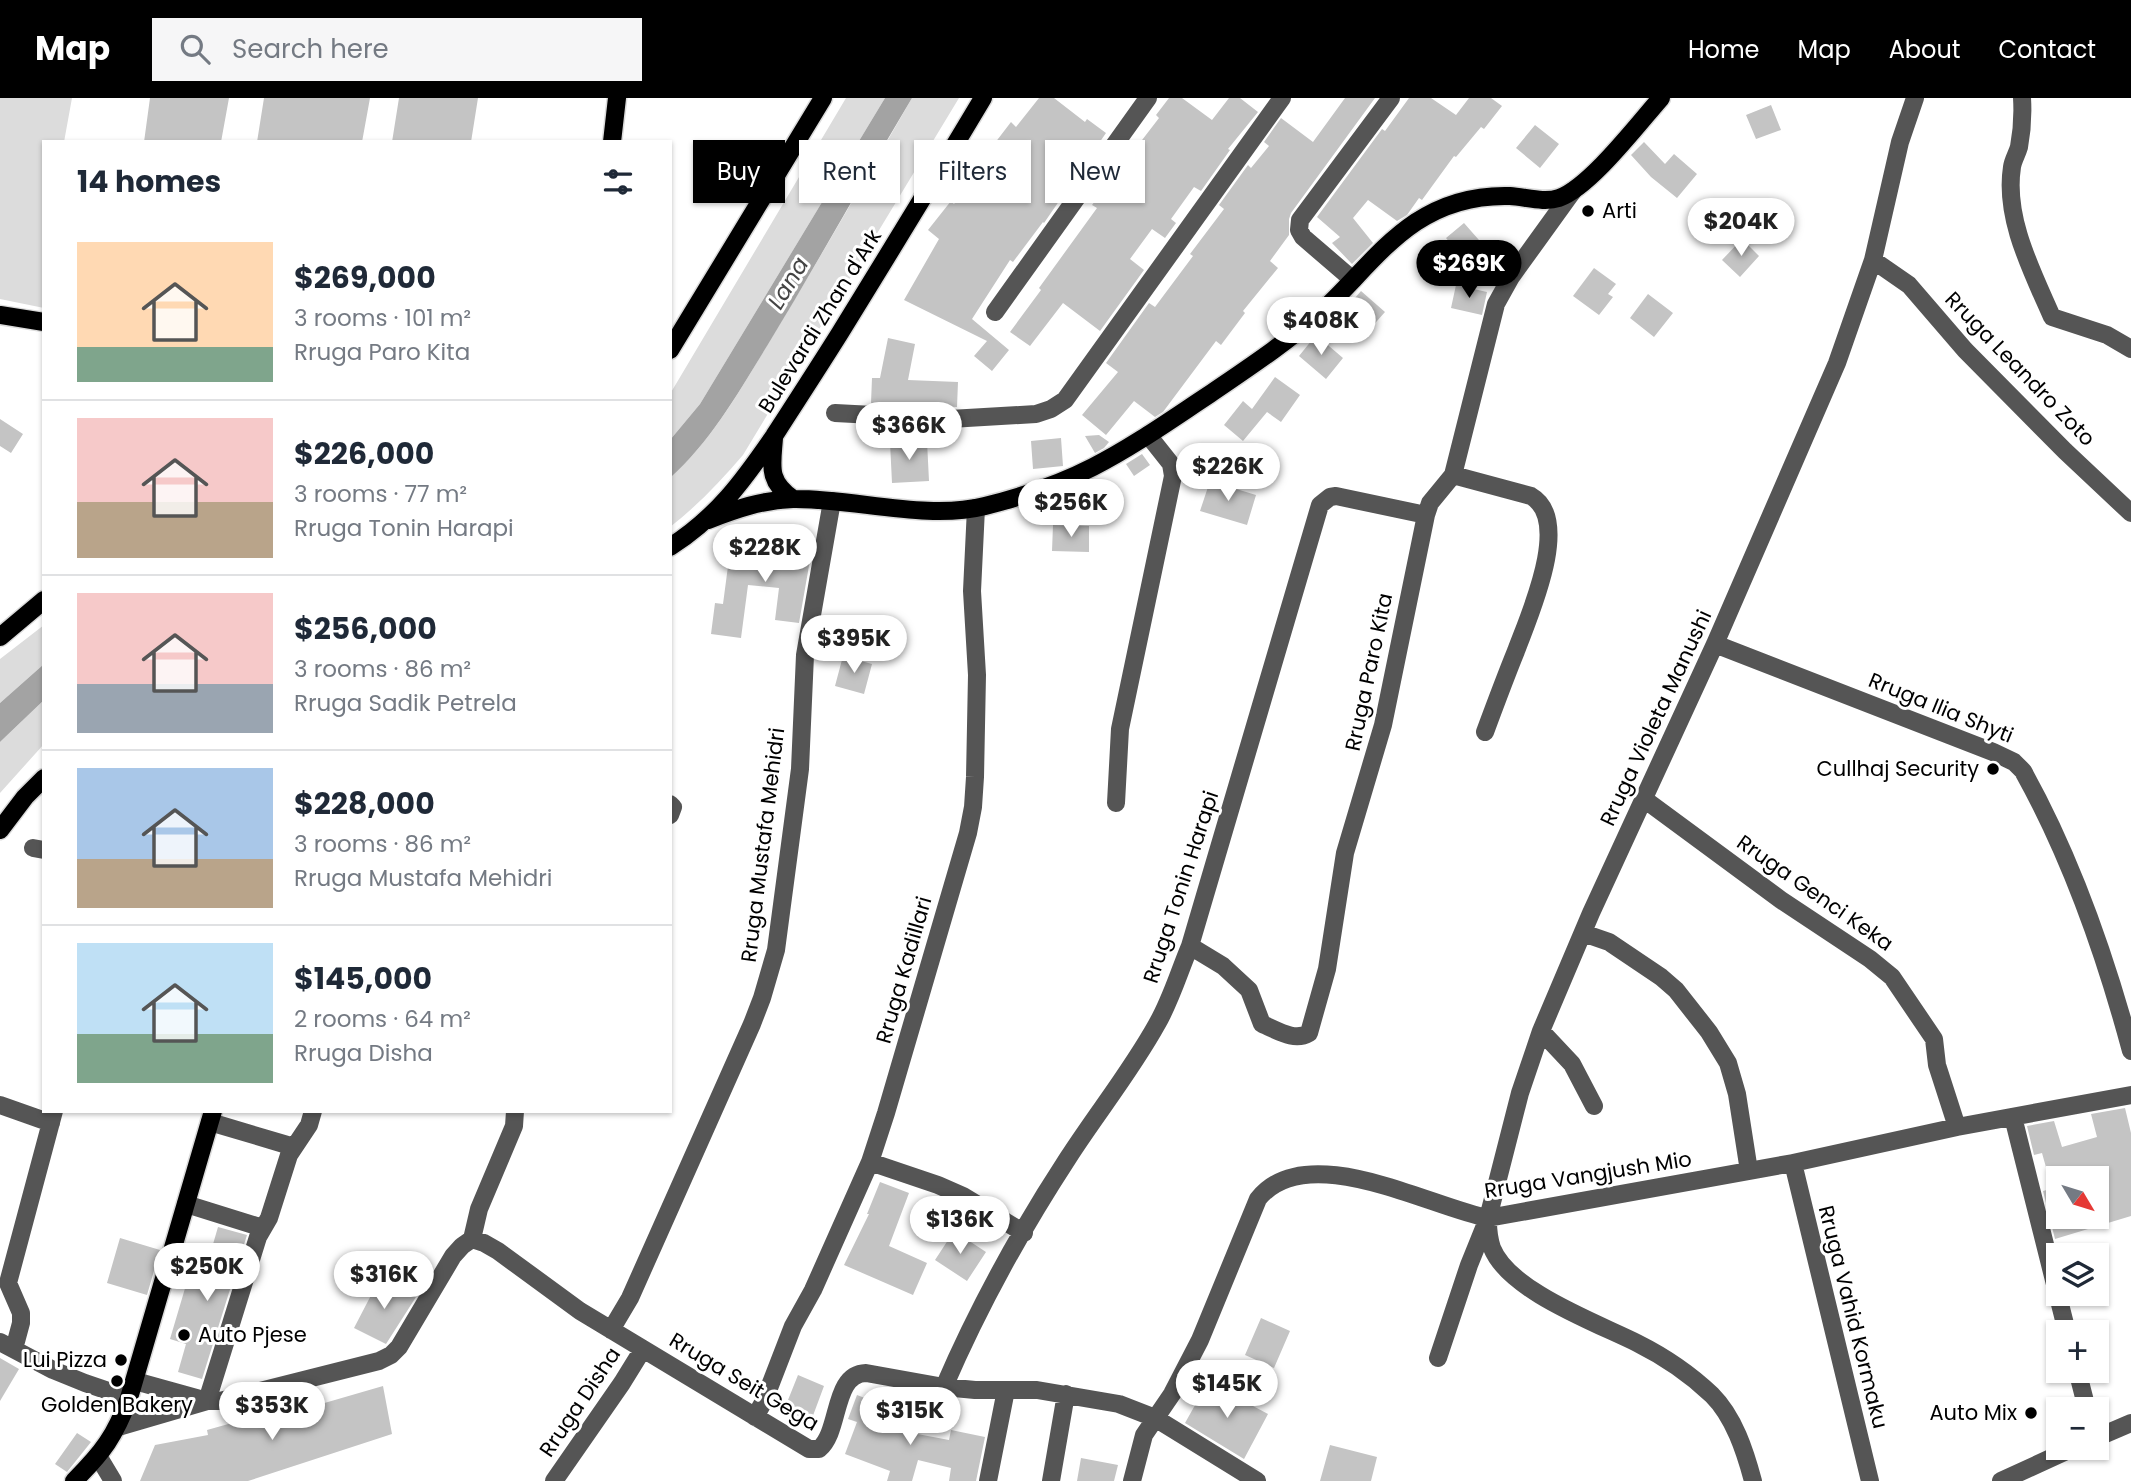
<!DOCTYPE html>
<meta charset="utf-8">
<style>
:root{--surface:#fff;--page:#f6f6f7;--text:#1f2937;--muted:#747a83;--line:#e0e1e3;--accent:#000}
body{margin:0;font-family:Poppins,sans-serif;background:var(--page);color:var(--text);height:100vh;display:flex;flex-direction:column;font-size:26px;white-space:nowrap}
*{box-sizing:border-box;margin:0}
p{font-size:23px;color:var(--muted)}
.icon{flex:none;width:38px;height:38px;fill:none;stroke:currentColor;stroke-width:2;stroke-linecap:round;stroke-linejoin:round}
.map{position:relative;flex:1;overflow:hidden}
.side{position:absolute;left:42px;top:42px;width:630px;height:973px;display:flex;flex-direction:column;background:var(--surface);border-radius:0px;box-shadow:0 2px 5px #0004}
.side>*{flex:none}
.top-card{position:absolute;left:693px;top:42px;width:665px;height:63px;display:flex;gap:14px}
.needle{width:46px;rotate:128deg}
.tools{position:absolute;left:2046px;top:1068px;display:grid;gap:14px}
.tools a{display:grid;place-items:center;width:63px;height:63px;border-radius:0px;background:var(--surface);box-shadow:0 2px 5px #0004;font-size:35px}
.price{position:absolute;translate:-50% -60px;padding:0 16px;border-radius:24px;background:#fff;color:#222;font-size:23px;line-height:46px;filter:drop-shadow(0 2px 4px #0008)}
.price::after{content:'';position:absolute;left:50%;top:42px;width:21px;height:16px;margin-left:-10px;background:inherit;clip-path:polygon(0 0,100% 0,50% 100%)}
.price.selected{background:var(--accent);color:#fff}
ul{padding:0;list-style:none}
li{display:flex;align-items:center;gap:21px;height:175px;padding:0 35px}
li+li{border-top:2px solid var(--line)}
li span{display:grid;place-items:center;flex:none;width:196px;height:140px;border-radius:0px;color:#555}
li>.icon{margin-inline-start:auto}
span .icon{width:84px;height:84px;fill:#fffc;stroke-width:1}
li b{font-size:30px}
h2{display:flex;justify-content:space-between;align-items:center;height:84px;padding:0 35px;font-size:30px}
.tag{padding:0 24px;border-radius:0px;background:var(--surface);box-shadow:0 2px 5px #0004;font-size:24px;line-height:63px}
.tag.selected{background:var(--accent);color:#fff}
header{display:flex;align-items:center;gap:42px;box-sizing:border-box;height:98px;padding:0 35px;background:var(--accent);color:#fff}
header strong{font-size:33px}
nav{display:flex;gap:38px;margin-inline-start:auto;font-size:24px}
.search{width:490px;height:63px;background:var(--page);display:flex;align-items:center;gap:18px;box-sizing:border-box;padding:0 24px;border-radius:0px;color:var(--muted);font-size:26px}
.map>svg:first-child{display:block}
.green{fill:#dcdcdc}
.water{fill:#a3a3a3}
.building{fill:#c4c4c4}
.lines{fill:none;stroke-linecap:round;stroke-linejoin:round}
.major-casing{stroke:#dbdbdb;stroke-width:21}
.minor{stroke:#555;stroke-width:18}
.major{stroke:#000;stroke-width:18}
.poi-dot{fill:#000;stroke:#fff;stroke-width:2.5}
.labels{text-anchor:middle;stroke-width:6;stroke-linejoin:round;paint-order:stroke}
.poi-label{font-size:21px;fill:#000;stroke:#fff;text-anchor:end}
.street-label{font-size:21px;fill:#000;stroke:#fff}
.water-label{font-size:23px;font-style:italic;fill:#444;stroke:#fff}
</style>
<header>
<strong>Map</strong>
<div class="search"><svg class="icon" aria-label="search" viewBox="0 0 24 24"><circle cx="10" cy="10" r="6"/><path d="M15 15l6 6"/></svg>Search here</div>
<nav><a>Home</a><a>Map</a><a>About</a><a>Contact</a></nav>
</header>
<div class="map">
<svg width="2131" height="1383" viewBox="0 0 2131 1383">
<rect width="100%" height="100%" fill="#fff"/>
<path class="green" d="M 0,0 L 72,0 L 64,44 L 44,44 L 44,210 L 0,201 Z
M 846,0 L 885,0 L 700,306 L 670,342 L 670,296 Z
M 912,0 L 959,0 L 743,357 C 721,383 697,408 670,429 L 670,380 C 714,340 742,289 772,239 C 820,160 866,80 912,0 Z
M 44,527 L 44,566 L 0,605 L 0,561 Z
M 44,602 L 44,646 L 0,695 L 0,644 Z"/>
<path class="water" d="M 885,0 L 912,0 C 863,82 817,166 767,248 C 738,295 711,343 670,380 L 670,342 L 700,306 Z
M 44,566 L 44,602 L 0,644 L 0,605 Z"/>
<path class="building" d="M 150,0 L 229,0 L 221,44 L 144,44 Z
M 264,0 L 370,0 L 362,44 L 257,44 Z
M 399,0 L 478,0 L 471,44 L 392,44 Z
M 1039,0 L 1054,0 L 1085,24 L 1087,21 L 1106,35 L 1044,125 L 1043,124 L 1013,164 L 1010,162 L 972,221 L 1009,252 L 992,273 L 974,258 L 987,243 L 904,202 L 939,141 L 928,132 L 951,103 L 954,106 L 991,56 L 988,54 L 1011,24 L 1016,29 Z
M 1169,0 L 1182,0 L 1212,22 L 1229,0 L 1240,0 L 1258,14 L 1228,51 L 1230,52 L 1201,93 L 1194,89 L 1171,121 L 1176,125 L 1165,140 L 1152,131 L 1130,161 L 1144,172 L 1100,233 L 1063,205 L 1030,248 L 1010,234 L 1041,192 L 1039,190 L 1097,110 L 1092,107 L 1159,20 L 1156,17 Z
M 1345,0 L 1375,0 L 1291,115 L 1289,121 L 1289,137 L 1270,163 L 1278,170 L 1243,213 L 1245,215 L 1221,247 L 1216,243 L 1163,314 L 1155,319 L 1134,303 L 1106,337 L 1082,317 L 1118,274 L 1106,265 L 1149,205 L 1155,209 L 1193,158 L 1190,156 L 1224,111 L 1219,107 L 1248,67 L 1251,70 L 1269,48 L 1264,44 L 1281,20 L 1313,44 Z
M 1409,0 L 1431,0 L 1456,17 L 1469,0 L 1491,0 L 1502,8 L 1484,31 L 1481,29 L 1456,59 L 1454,58 L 1422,102 L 1419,100 L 1407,117 L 1397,123 L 1368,102 L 1353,120 L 1373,145 L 1352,166 L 1332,145 L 1340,139 L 1317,119 L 1382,31 L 1385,33 Z
M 1771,7 L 1781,32 L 1756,41 L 1746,17 Z
M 1535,27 L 1559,46 L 1540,70 L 1516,50 Z
M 1644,44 L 1665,66 L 1674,56 L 1697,76 L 1677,100 L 1651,79 L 1631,57 Z
M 1464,125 L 1486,150 L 1467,166 L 1446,140 Z
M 1742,141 L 1759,158 L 1740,179 L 1722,162 Z
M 1594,170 L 1616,186 L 1608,196 L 1613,199 L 1599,217 L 1573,198 Z
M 1456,187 L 1487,194 L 1482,217 L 1451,210 Z
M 1361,193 L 1385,214 L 1361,241 L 1338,220 Z
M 1648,196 L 1673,215 L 1654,239 L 1630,220 Z
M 1316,237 L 1343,260 L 1326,281 L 1299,258 Z
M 888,240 L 915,246 L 908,282 L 958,284 L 957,309 L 871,305 L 872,280 L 880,280 Z
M 1275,279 L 1300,297 L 1281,324 L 1267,314 L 1243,343 L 1224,327 L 1243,303 L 1252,311 Z
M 0,321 L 23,336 L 11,355 L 0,348 Z
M 1099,337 L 1109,344 L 1104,350 L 1095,355 L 1085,338 Z
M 1061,340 L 1063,368 L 1033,371 L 1031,343 Z
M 927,343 L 929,383 L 892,385 L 890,344 Z
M 1142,356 L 1150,367 L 1134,378 L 1126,366 Z
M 1210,383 L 1256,397 L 1247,427 L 1200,413 Z
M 1053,427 L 1089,428 L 1089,454 L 1052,453 Z
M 786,436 L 814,439 L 799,525 L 775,522 L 779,490 L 748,487 L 741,540 L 711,536 L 715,505 L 723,506 L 730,453 L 783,459 Z
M 843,558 L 872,566 L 864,596 L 835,588 Z
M 2125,1010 L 2131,1035 L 2131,1118 L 2055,1141 L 2043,1093 L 2058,1089 L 2058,1118 L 2096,1118 L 2096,1080 L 2049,1080 L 2042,1055 L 2034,1057 L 2027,1028 L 2054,1023 L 2062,1049 L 2097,1039 L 2091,1016 Z
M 880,1084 L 909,1095 L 889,1148 L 927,1165 L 913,1197 L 844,1167 L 869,1116 L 867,1116 Z
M 218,1129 L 247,1137 L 202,1281 L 178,1274 L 186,1246 L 170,1241 L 186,1187 L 200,1191 Z
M 954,1133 L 986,1154 L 967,1183 L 935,1162 Z
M 120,1140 L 160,1152 L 147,1197 L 107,1185 Z
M 380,1180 L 416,1199 L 386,1246 L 354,1230 Z
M 1261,1220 L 1290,1233 L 1274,1270 L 1245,1257 Z
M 0,1260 L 19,1271 L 0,1303 Z
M 798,1277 L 824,1288 L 811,1323 L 784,1312 Z
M 1208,1284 L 1268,1316 L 1244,1361 L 1185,1325 Z
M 383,1288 L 392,1336 L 248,1383 L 140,1383 L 155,1347 L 208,1337 L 207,1332 L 264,1316 L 266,1322 Z
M 857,1297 L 883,1307 L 875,1328 L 949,1342 L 951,1332 L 985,1339 L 976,1383 L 949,1383 L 951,1370 L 918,1362 L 912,1383 L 887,1383 L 890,1373 L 845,1356 L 857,1324 L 848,1321 Z
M 77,1335 L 91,1344 L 67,1374 L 55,1366 Z
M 1330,1347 L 1377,1359 L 1371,1383 L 1320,1383 Z
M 1081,1360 L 1118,1367 L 1114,1383 L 1077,1383 Z"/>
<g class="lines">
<defs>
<path id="major" d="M 612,44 L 617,0
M 0,217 L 44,224
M 670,252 L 823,0
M 774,340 C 772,368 767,383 793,401
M 708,422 C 736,411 762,402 793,401 C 853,400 927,423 985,408 C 1021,399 1060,386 1093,369 C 1134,348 1172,321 1210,296 C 1248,270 1286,245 1321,214 C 1353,185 1380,148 1416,124 C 1445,105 1477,97 1510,98 C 1526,99 1544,105 1559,100 C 1590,89 1638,26 1661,0
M 670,449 C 717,419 743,383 774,338 C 796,304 818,270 840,235 C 888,157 936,79 983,0
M 0,539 L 44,502
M 0,732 L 25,699 L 44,680
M 74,1383 C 103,1354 115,1338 129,1300 L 213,1013"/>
</defs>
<use href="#major" class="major-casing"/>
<path class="minor" d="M 2022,0 C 2023,16 2022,33 2019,49 C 2017,56 2013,62 2012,69 C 2004,120 2032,173 2052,219 L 2107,237 L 2131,251
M 1873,162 L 1909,187 L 1965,252 L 2065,353 L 2131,415
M 1353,182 L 1303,139 L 1299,132 L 1300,122 L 1391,0
M 995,214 L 1148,0
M 835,315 L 950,321 L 1036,316 L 1051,311 L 1065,302 L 1282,0
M 1453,377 L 1531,398 C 1573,422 1528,520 1516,553 C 1505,580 1495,607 1485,634
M 1715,546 L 1993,654 L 2014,664 L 2023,673 C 2072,761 2105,856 2131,953
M 1644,701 L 1781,802 L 1870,861 L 1892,879 L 1934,941 L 1937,967 L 1957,1029
M 1116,705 L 1120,631 L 1173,378 L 1171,366 L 1148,337
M 670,706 L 673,709 L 670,717
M 33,750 L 44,752
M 1583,835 L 1609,844 L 1661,879 L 1676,892 L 1709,934 L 1728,965 L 1737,996 L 1749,1073
M 1190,848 L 1223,868 L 1249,892 L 1262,926 C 1277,932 1294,944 1309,935 L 1327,871 L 1345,755 L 1383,627 L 1426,417 L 1430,405 L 1453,377 L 1496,206 L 1511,179 L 1573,93
M 1541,933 L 1572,966 L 1594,1008
M 0,1007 L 51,1025
M 2013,1019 L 2067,1234
M 210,1024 L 294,1049
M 870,1064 L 938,1087 L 963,1098 L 1024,1135
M 1793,1065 L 1870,1383
M 186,1106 L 263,1130
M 1488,1123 C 1488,1132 1489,1141 1492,1150 C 1509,1193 1597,1225 1637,1245 C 1663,1258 1691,1277 1712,1297 C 1734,1319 1745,1353 1753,1383
M 472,1141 L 484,1145 L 498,1153 L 580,1213 L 809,1351 L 819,1351 C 841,1333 832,1276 866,1275 L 944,1289 L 975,1292 L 1037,1292 L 1119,1306 L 1155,1320 L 1257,1383
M 611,1232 L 630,1200 L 752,926 L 762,900 L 776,852 L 800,671 L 805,557 L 832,403
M 0,1244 L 53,1272 L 85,1285 L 129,1300
M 14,1251 L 21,1225 L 21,1215 L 8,1185 L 54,1013
M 1438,1260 L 1469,1167 L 1488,1120 L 1520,995 L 1541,933 L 1591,815 L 1715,546 L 1837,265 L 1873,162 L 1900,44 L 1915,0
M 2077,1272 L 2087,1311
M 135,1283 L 207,1303 L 220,1303 L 379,1263 L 391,1257 L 399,1249 L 453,1158 L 462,1148 L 472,1141 L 479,1111 L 514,1028 L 515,1013
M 944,1289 C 978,1210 1021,1132 1068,1060 C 1097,1015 1131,973 1157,926 C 1171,902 1179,874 1190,848 L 1320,407 L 1330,399 L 1336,398 L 1426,417
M 207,1303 L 258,1139 L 269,1120 L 289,1057 L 309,1027 L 313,1013
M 755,1319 L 764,1303 L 793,1228 L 813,1192 L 870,1064 L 886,1015 L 968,735 L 973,709 L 975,679 L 977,577 L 972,493 L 976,410
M 118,1329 L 207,1303
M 2096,1340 L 2131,1325
M 98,1358 L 113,1383
M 554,1383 L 622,1285 L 643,1251
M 988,1383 L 1006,1292
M 1051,1383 L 1066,1296
M 1132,1383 L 1144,1337 L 1172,1296 L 1200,1242 L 1258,1101 C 1306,1040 1430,1109 1488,1120 L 1793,1065 L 1957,1029 L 2131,997
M 2001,1383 L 2075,1349"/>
<use href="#major" class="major"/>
</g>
<g class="poi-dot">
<circle cx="1588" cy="113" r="7"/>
<circle cx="1993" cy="671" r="7"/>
<circle cx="184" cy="1237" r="7"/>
<circle cx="121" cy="1262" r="7"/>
<circle cx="117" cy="1283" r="7"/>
<circle cx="2031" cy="1315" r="7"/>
</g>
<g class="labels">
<g class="poi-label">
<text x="1602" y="120" text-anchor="start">Arti</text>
<text x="1979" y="678">Cullhaj Security</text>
<text x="198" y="1244" text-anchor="start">Auto Pjese</text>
<text x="107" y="1269">Lui Pizza</text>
<text x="117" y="1314" text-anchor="middle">Golden Bakery</text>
<text x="2017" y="1322">Auto Mix</text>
</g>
<g class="street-label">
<text transform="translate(820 223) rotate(-58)" y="7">Bulevardi Zhan d'Ark</text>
<text transform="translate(2020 271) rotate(46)" y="7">Rruga Leandro Zoto</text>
<text transform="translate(1369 574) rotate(-78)" y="7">Rruga Paro Kita</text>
<text transform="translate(1941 610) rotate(22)" y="7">Rruga Ilia Shyti</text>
<text transform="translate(1656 620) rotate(-65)" y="7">Rruga Violeta Manushi</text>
<text transform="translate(763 747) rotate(-83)" y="7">Rruga Mustafa Mehidri</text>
<text transform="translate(1181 789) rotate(-72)" y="7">Rruga Tonin Harapi</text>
<text transform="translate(1815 795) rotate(35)" y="7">Rruga Genci Keka</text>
<text transform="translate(904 872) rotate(-74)" y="7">Rruga Kadillari</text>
<text transform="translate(1588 1077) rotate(-9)" y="7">Rruga Vangjush Mio</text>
<text transform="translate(1853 1219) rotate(76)" y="7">Rruga Vahid Kormaku</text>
<text transform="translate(744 1284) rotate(31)" y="7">Rruga Seit Gega</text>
<text transform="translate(580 1304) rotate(-56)" y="7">Rruga Disha</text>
</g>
<g class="water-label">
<text transform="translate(788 185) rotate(-59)" y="8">Lana</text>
</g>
</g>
</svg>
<div class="tools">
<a><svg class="needle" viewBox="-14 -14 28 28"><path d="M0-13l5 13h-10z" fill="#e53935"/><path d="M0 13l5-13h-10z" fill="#747a83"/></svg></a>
<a><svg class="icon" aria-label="layers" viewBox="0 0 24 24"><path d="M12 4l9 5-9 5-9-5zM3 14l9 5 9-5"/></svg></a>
<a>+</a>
<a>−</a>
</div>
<b class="price" style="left:1741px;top:160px">$204K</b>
<b class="price selected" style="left:1469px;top:202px">$269K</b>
<b class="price" style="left:1321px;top:259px">$408K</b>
<b class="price" style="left:909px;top:364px">$366K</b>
<b class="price" style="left:1228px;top:405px">$226K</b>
<b class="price" style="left:1071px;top:441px">$256K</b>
<b class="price" style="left:765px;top:486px">$228K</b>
<b class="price" style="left:854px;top:577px">$395K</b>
<b class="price" style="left:960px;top:1158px">$136K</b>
<b class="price" style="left:207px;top:1205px">$250K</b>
<b class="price" style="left:384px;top:1213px">$316K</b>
<b class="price" style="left:1227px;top:1322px">$145K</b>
<b class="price" style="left:272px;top:1344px">$353K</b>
<b class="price" style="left:910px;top:1349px">$315K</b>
<div class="top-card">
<a class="tag selected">Buy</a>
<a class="tag">Rent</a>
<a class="tag">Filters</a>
<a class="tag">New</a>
</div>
<section class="side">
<h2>14 homes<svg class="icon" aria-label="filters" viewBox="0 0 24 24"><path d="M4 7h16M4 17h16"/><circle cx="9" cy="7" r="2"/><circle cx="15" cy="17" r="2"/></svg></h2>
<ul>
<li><span style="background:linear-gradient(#ffd9b3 75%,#7fa58c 0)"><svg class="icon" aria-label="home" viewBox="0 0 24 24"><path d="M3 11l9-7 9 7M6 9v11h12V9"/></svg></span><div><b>$269,000</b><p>3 rooms · 101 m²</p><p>Rruga Paro Kita</p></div></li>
<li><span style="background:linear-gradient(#f6c9c9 60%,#b9a48a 0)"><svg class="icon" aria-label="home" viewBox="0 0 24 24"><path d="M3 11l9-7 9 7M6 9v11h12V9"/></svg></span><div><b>$226,000</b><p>3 rooms · 77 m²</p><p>Rruga Tonin Harapi</p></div></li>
<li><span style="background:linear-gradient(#f6c9c9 65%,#9aa5b1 0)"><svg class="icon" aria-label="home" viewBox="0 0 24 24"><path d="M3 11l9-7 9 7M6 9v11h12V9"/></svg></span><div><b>$256,000</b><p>3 rooms · 86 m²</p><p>Rruga Sadik Petrela</p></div></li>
<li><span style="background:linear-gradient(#a9c7e8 65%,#b9a48a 0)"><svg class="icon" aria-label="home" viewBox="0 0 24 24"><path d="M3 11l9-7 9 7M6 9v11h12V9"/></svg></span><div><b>$228,000</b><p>3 rooms · 86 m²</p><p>Rruga Mustafa Mehidri</p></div></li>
<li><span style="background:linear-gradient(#bfe0f5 65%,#7fa58c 0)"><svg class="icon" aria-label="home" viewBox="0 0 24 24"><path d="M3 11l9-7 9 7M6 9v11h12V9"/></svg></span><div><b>$145,000</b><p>2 rooms · 64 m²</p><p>Rruga Disha</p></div></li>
</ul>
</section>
</div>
